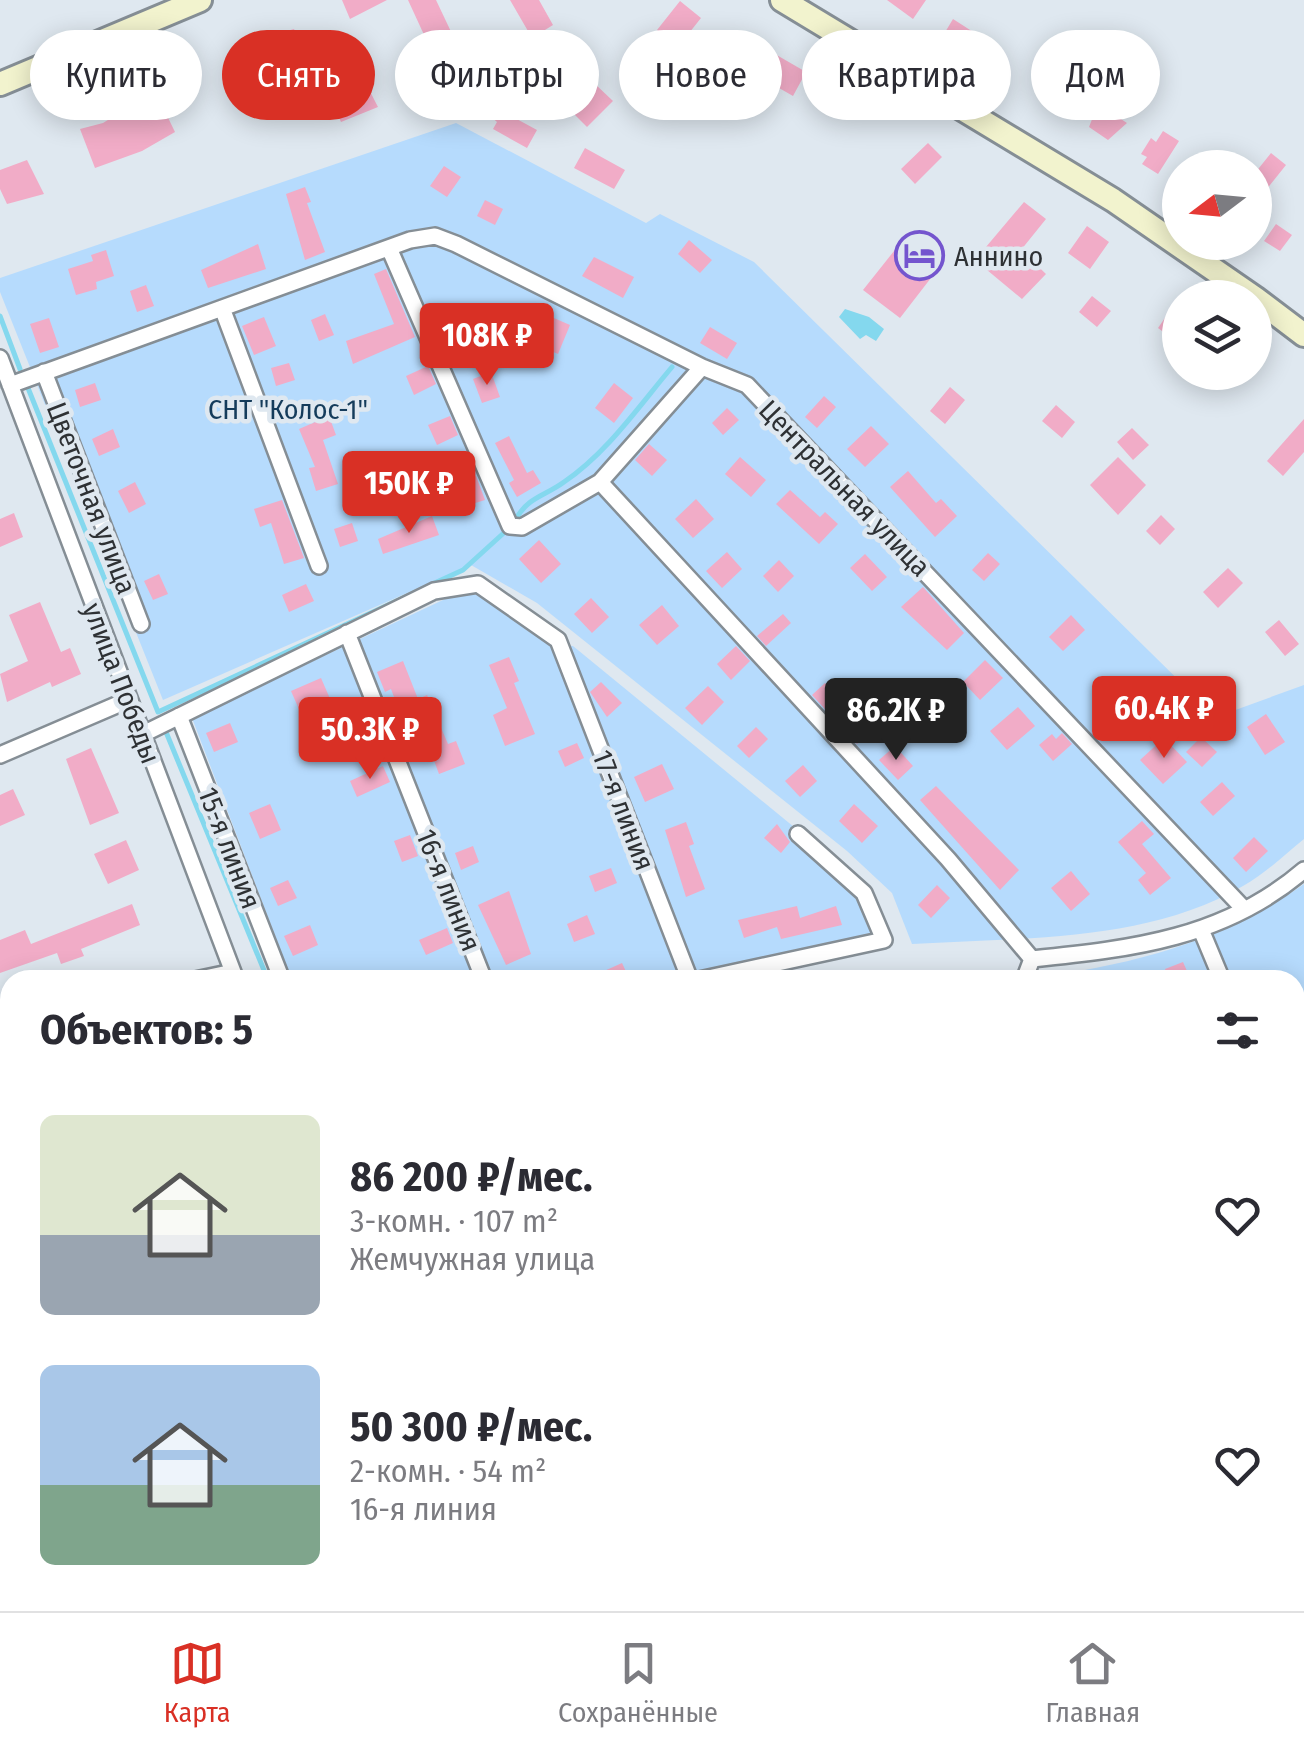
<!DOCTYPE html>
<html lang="ru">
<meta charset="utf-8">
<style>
:root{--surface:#fff;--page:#f2f2f3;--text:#2b2b33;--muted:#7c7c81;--line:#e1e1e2;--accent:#d93025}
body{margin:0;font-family:"Fira Sans Condensed",sans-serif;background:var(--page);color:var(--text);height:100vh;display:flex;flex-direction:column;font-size:38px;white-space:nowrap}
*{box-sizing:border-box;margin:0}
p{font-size:32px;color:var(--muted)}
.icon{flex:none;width:55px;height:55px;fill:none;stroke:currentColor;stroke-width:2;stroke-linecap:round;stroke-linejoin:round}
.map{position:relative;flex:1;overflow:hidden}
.drawer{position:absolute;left:0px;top:970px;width:1305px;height:642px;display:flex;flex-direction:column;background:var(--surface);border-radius:30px 30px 0 0;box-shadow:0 5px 25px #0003}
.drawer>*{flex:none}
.top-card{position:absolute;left:30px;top:30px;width:1245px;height:90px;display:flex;gap:20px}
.needle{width:65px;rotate:254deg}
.controls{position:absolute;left:1162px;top:150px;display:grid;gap:20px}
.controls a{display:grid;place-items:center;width:110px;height:110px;border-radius:50%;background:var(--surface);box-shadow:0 5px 25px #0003;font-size:50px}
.price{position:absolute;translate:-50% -85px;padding:0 22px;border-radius:10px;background:var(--accent);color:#fff;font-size:32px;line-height:65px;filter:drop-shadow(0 2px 5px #0008)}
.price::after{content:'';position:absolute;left:50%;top:60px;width:30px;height:22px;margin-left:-15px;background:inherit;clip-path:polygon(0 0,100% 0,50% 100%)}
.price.selected{background:#222;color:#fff}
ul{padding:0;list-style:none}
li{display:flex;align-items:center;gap:30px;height:250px;padding:0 40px}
li span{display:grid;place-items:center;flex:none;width:280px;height:200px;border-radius:15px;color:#555}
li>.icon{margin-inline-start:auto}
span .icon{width:120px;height:120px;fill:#fffc;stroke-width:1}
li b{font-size:42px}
h2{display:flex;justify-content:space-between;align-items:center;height:120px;padding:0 40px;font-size:42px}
.chip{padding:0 35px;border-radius:45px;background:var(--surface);box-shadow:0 5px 25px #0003;font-size:35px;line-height:90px}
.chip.selected{background:var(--accent);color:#fff}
.dock{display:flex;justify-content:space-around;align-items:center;height:140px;border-top:2px solid var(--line);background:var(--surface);font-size:28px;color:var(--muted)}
.dock a{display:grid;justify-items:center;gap:5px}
.dock .selected{color:var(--accent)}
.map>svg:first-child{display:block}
.green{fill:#b6dbfd}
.water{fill:#84d8ee}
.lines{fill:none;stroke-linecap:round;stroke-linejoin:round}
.stream{stroke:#84d8ee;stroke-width:5}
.building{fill:#f1acc7}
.street-casing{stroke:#858e95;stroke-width:20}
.secondary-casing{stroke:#858e95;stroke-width:28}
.path{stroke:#888e94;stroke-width:4;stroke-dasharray:8 8;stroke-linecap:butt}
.street{stroke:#fff;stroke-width:15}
.secondary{stroke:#f2f3ce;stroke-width:22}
.labels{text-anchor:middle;stroke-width:9;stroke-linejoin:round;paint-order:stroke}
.poi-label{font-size:28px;fill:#2e3134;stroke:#dfe8f0;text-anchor:start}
.park-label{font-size:28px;fill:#153c5b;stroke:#dfe8f0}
.street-label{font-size:28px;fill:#2e3134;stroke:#dfe8f0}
</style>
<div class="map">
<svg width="1304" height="1611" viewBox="0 0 1304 1611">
<rect width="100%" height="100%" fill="#dfe8f0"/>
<path class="green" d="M 456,123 L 646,223 L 660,214 L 754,262 L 1216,717 L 1304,685 L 1304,839 C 1284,855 1265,874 1243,886 C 1145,943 1022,937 912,944 L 892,893 L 847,851 L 537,603 L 471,565 L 163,700 L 0,292 L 0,278 Z
M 460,592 C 506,593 527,645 573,646 L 872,891 L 889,933 L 688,980 L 292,980 L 192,718 Z
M 1304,884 L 1304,1564 L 1295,1569 L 1295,980 L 1034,978 C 1131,965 1223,942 1304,884 Z"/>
<path class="water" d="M 845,309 L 869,317 L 884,329 L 876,341 L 866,335 L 860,339 L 839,317 Z"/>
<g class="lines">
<path class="stream" d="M 0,316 L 20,369
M 28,388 L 158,712 L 418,591
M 516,519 C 528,497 545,496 564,482 C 607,453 639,406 672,367
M 428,586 L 463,570 L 507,530
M 166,732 L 268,980
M 514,1602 L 518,1611"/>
</g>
<path class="building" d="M 342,0 L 387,0 L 350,19 Z
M 408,0 L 436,0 L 454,38 L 431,50 Z
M 510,0 L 539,0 L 553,25 L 532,38 Z
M 887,0 L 926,0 L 913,19 Z
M 680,1 L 701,18 L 678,47 L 657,30 Z
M 953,19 L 981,37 L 972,52 L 944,34 Z
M 294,29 L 312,69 L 236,100 L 224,73 L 264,56 L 256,40 Z
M 756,43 L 806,72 L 793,96 L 742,67 Z
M 1052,69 L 1067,79 L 1052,104 L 1036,94 Z
M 360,72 L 378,107 L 341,122 L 326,89 Z
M 483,74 L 497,86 L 484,101 L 537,130 L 527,148 L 493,129 L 497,122 L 465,94 Z
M 594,83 L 613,101 L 587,127 L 569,109 Z
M 155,91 L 175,132 L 142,151 L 95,168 L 80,129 L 103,123 Z
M 1098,104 L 1127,123 L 1108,140 L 1089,127 Z
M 1163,131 L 1179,141 L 1158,174 L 1142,164 L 1147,157 L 1141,154 L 1151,138 L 1156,142 Z
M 928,143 L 942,157 L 915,184 L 901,169 Z
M 585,148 L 625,170 L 614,189 L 574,168 Z
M 1271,153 L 1286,165 L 1266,190 L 1255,181 L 1255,173 Z
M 27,160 L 44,194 L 7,204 L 0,189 L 0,170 Z
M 444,166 L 461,177 L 447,197 L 430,186 Z
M 305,187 L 311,202 L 307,203 L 325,252 L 305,260 L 286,194 Z
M 485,200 L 503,209 L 495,225 L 477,216 Z
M 1024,202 L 1046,219 L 1021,250 L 1046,274 L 1022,299 L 975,260 Z
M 1276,224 L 1292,235 L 1280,251 L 1264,241 Z
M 1087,226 L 1109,242 L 1090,269 L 1068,253 Z
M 689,240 L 712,260 L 700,273 L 678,254 Z
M 258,244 L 266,269 L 208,288 L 201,270 Z
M 898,246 L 934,274 L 900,318 L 863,290 Z
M 106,250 L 114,276 L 96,282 L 97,289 L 76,295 L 68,269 L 93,261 L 91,255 Z
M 594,257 L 634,277 L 623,298 L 582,276 Z
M 386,269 L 415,337 L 353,364 L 346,341 L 394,324 L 374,274 Z
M 146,285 L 154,306 L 137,312 L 130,291 Z
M 1092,296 L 1111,311 L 1097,327 L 1079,312 Z
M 1180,296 L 1180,332 L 1174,340 L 1158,328 Z
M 325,314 L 334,335 L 319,341 L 311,320 Z
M 547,315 L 570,325 L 558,354 L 535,344 Z
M 264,317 L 276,346 L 254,355 L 242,326 Z
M 49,318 L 59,347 L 40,353 L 30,324 Z
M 710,327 L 737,343 L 727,359 L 700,343 Z
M 462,329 L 472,353 L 458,359 L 448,334 Z
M 289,363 L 295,380 L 276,386 L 271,368 Z
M 428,366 L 436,384 L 414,395 L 406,376 Z
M 491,372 L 500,397 L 482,403 L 473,379 Z
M 95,383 L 101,400 L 80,407 L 75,390 Z
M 614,383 L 633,398 L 614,423 L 595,408 Z
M 950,387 L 965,400 L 945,424 L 930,411 Z
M 824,396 L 836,407 L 817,428 L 805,417 Z
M 1056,405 L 1075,422 L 1062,438 L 1042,421 Z
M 727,408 L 739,420 L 723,435 L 712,423 Z
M 329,416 L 336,435 L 323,440 L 338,484 L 316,491 L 309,468 L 315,467 L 299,429 Z
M 450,416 L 458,435 L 437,445 L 428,425 Z
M 1304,419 L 1304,452 L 1283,476 L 1267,461 Z
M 871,426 L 889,444 L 865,467 L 847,449 Z
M 1132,428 L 1149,445 L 1133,460 L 1117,442 Z
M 113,429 L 120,447 L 99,456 L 92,439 Z
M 509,436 L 527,473 L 533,470 L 541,483 L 517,497 L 509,483 L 514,480 L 495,443 Z
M 649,444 L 667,460 L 652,476 L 635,460 Z
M 740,457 L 766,480 L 751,497 L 725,474 Z
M 1118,457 L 1146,485 L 1118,515 L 1090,485 Z
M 908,471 L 936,503 L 941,499 L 957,516 L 935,537 L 890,487 Z
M 476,476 L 485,500 L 472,504 L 464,481 Z
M 135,482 L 146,504 L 129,513 L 118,491 Z
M 790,490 L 820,517 L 825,512 L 838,524 L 819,544 L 776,504 Z
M 696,499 L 714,519 L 693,538 L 675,519 Z
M 282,500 L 304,558 L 284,564 L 271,523 L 260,527 L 254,509 Z
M 14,513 L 23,537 L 0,547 L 0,519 Z
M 1161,515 L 1175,529 L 1160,545 L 1146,531 Z
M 432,516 L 439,535 L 383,554 L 378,539 Z
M 352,523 L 358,541 L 340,547 L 334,529 Z
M 539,540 L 561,564 L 541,583 L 519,559 Z
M 727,552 L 742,569 L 722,588 L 706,571 Z
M 988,553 L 1000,564 L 984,581 L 972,570 Z
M 865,554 L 887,577 L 872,591 L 850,568 Z
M 779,560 L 794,576 L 778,592 L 763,576 Z
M 1228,568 L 1243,583 L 1218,608 L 1203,592 Z
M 159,574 L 168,594 L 153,600 L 144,581 Z
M 306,584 L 314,601 L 289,612 L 282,595 Z
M 923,587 L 964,633 L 947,650 L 901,607 Z
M 591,598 L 609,617 L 592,633 L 574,614 Z
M 40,602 L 61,652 L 70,648 L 81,674 L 52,687 L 50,682 L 7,702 L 0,674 L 28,661 L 9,615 Z
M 662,605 L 679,626 L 657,645 L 639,625 Z
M 783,614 L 791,623 L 766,646 L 757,636 Z
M 1071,615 L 1085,630 L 1063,651 L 1049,637 Z
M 1279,620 L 1299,644 L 1285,656 L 1265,632 Z
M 736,646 L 750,661 L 731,680 L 717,664 Z
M 509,657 L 519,681 L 514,683 L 535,734 L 505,746 L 493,715 L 507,708 L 489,665 Z
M 985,660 L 1003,678 L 980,700 L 963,682 Z
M 403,661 L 418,699 L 427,695 L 448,744 L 456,741 L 465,764 L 439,774 L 422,728 L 408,734 L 391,689 L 385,692 L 377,672 Z
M 321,678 L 331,701 L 301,714 L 291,691 Z
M 601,682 L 622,703 L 607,717 L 590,692 Z
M 825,683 L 851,713 L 857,708 L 875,727 L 857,744 L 812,695 Z
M 708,686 L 724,702 L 702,725 L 685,708 Z
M 1174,692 L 1186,704 L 1165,725 L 1153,713 Z
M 1018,707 L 1035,726 L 1007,750 L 990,731 Z
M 1266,714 L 1285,742 L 1265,755 L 1247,727 Z
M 230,723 L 238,742 L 214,752 L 206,733 Z
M 756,727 L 768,739 L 749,758 L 737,746 Z
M 1062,733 L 1072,744 L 1053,761 L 1039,745 L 1052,734 L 1056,739 Z
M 1201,737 L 1217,752 L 1202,767 L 1186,752 Z
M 1164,738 L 1187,762 L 1163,784 L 1140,760 Z
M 577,743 L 584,758 L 565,767 L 558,751 Z
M 895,746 L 913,766 L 898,780 L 879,760 Z
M 91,748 L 119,813 L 90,825 L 66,759 Z
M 662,764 L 674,789 L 645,802 L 634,777 Z
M 803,765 L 817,781 L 800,797 L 785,781 Z
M 383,766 L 390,782 L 357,797 L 350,781 Z
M 1222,782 L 1235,796 L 1213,816 L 1200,802 Z
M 936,786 L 1019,870 L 1000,890 L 920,800 Z
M 13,789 L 25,815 L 0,826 L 0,795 Z
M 270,804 L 281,830 L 260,839 L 249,813 Z
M 854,804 L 878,826 L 862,843 L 839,821 Z
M 1142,821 L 1154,834 L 1142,844 L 1171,878 L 1150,895 L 1138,880 L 1146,873 L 1118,842 Z
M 686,822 L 694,844 L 689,846 L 705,889 L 686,897 L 665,830 Z
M 777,824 L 790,842 L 781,853 L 764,838 Z
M 410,835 L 418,856 L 402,862 L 394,841 Z
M 1254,837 L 1268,851 L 1246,872 L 1233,858 Z
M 126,840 L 139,870 L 108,884 L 94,854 Z
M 473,846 L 479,862 L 461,870 L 455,853 Z
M 611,868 L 617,883 L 595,892 L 589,876 Z
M 1071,871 L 1090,894 L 1071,911 L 1051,888 Z
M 288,880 L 297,898 L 278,906 L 270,888 Z
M 937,885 L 950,898 L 931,918 L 918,905 Z
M 509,891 L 531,954 L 506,965 L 478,905 Z
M 132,904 L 140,925 L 81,949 L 84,956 L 61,964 L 57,953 L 0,973 L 0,940 L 25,930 L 31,944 Z
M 797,906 L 800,918 L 836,906 L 842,925 L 781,939 L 777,927 L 744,938 L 738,920 Z
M 587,915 L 595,934 L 574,942 L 567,924 Z
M 310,925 L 318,945 L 293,956 L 284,936 Z
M 447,928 L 453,943 L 426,955 L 419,940 Z
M 1183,962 L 1191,980 L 1169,980 L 1165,969 Z
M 622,963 L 630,980 L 584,980 Z"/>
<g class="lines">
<defs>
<path id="street" d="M 389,248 L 510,526 L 522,527 L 600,482 L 702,367
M 222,308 L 319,566
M 0,358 L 236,980
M 44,372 L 141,624
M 10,385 L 410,240 L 435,236 L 456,244 L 702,367 L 747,385 L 1244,909
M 600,482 L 948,859 L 1032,959
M 347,633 L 484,980
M 179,716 L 282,980
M 141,735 L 434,591 L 478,584 L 558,640 L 690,980
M 0,755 L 128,700
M 1202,932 L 1222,980
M 1032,959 C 1132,949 1225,938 1304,870
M 195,980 L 233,972
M 699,980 L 884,940 L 864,893 L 798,834
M 1024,980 L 1032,959
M 0,1027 L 10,1056
M 1295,1153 L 1304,1175
M 0,1515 L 10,1512
M 1295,1578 L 1304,1575
M 479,1602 L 483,1611
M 1088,1602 L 1091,1611
M 214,1611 L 242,1602
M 927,1611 L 947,1602"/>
<path id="secondary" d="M 782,0 L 1113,200 L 1255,298
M 0,84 L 200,0
M 1255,298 L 1304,335"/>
</defs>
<use href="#street" class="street-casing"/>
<use href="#secondary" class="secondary-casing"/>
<path class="path" d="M 1252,1611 L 1253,1602"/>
<use href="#street" class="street"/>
<use href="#secondary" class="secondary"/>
</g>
<defs>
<symbol id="hotel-ring" viewBox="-11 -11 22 22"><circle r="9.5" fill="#dfe8f0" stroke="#7455ce" stroke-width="1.5"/><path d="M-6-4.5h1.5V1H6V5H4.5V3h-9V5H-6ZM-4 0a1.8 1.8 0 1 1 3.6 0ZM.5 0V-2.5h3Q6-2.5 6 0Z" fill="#7455ce"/></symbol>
</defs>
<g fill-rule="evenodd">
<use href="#hotel-ring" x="892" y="228" width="55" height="55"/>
</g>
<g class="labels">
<g class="poi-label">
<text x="954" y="266">Аннино</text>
</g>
<g class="park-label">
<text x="288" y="419">СНТ "Колос-1"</text>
</g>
<g class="street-label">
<text transform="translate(845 488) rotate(46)" y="10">Центральная улица</text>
<text transform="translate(92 498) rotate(69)" y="10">Цветочная улица</text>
<text transform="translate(122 683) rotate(69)" y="10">улица Победы</text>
<text transform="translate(624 810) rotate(69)" y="10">17-я линия</text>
<text transform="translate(230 848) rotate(69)" y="10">15-я линия</text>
<text transform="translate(449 890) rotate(68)" y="10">16-я линия</text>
</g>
</g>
</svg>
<div class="controls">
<a><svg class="needle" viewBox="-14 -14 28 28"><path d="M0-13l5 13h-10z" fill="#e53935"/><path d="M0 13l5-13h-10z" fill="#7c7c81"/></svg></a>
<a><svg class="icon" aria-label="layers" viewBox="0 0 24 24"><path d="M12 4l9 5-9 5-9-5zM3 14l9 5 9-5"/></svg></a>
</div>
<b class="price" style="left:487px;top:388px">108K ₽</b>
<b class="price" style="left:409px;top:536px">150K ₽</b>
<b class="price" style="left:1164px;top:761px">60.4K ₽</b>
<b class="price selected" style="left:896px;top:763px">86.2K ₽</b>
<b class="price" style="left:370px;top:782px">50.3K ₽</b>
<div class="top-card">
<a class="chip">Купить</a>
<a class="chip selected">Снять</a>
<a class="chip">Фильтры</a>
<a class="chip">Новое</a>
<a class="chip">Квартира</a>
<a class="chip">Дом</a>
</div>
<section class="drawer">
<h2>Объектов: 5<svg class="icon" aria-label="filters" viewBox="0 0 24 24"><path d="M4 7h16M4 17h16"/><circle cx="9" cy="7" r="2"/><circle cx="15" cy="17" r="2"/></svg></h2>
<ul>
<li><span style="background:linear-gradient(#dfe7d0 60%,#9aa5b1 0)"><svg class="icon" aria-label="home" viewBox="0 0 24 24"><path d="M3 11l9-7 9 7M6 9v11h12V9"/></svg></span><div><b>86 200 ₽/мес.</b><p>3-комн. · 107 m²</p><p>Жемчужная улица</p></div><svg class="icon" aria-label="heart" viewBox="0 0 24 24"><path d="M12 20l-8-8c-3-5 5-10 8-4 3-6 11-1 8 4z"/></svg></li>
<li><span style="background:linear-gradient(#a9c7e8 60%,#7fa58c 0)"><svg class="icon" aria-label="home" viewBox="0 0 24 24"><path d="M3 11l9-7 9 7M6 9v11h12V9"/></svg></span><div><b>50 300 ₽/мес.</b><p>2-комн. · 54 m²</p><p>16-я линия</p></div><svg class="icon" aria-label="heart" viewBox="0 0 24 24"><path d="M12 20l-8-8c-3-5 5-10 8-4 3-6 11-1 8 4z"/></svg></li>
</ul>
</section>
</div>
<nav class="dock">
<a class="selected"><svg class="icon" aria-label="map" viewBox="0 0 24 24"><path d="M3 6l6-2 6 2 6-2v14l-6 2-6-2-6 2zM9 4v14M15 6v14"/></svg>Карта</a>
<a><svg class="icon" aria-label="saved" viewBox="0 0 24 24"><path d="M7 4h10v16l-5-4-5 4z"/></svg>Сохранённые</a>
<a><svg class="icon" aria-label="home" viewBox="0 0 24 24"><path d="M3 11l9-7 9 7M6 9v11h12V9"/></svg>Главная</a>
</nav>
